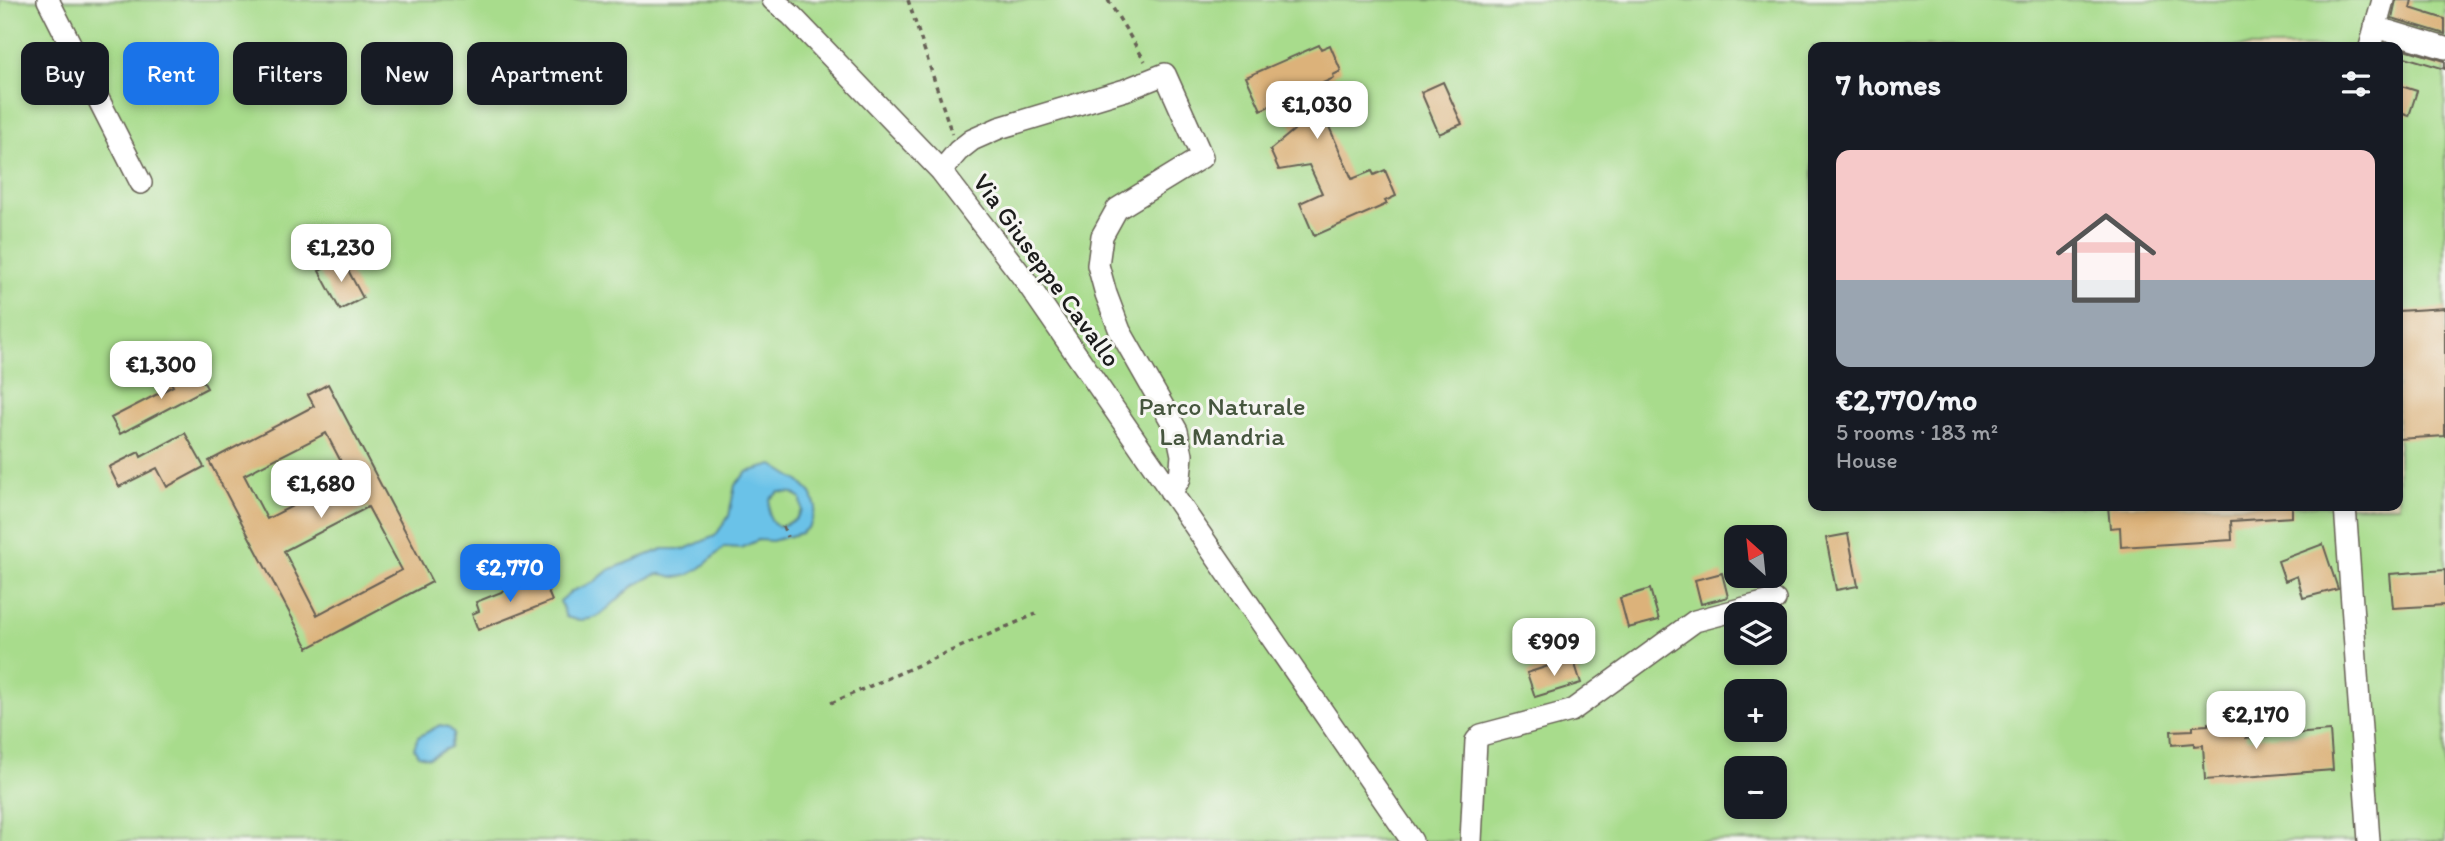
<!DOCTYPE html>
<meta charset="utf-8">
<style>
:root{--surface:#171b24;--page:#20242c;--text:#f1f3f6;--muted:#9ea1a6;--accent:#1a73e8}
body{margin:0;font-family:Itim,sans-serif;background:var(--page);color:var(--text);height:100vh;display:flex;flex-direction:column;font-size:26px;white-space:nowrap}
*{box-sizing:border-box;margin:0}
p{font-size:23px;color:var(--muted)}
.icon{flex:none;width:38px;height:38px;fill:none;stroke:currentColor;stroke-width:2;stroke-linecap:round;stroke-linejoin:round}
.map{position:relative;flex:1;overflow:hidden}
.panel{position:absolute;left:1808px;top:42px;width:595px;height:469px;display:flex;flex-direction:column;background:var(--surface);border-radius:14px;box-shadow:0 4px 10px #0003}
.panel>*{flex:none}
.guide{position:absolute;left:21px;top:42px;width:665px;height:63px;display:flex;gap:14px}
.needle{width:46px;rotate:333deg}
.controls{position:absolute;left:1724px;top:525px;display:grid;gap:14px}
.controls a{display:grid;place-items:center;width:63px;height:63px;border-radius:14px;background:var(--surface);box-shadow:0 4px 10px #0003;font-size:35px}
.price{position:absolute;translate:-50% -60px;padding:0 16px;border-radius:14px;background:#fff;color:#222;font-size:23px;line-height:46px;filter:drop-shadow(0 2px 4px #0008)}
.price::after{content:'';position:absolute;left:50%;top:42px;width:21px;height:16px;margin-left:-10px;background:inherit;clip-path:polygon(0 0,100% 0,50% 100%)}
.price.selected{background:var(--accent);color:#fff}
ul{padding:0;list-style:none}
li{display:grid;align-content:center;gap:14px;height:371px;padding:0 28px}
li span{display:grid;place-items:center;height:217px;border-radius:14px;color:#555}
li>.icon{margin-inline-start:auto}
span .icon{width:126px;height:126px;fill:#fffc;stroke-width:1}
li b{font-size:30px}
h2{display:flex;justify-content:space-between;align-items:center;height:84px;padding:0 28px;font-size:30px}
.chip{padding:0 24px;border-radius:14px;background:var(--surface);box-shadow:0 4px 10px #0003;font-size:24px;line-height:63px}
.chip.selected{background:var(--accent);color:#fff}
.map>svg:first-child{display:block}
.green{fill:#a8dc8c;stroke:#627c54;stroke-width:2;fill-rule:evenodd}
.water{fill:#6bc2e8;stroke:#446f82;stroke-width:2;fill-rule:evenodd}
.building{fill:#dcb27a;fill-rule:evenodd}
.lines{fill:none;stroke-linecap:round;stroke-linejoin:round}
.minor-casing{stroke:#666054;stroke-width:24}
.path{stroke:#666054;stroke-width:3.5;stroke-dasharray:5 5;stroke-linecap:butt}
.minor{stroke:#fff;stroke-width:21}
.labels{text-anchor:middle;stroke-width:6;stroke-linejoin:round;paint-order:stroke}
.street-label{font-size:26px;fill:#1c1c1c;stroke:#f6f6f2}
.park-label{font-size:26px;fill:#46563e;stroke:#f6f6f2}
</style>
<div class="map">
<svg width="2445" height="841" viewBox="0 0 2445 841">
<rect width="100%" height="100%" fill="#f6f6f2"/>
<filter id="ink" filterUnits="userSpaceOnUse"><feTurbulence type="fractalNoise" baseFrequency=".0143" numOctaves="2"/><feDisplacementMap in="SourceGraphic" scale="14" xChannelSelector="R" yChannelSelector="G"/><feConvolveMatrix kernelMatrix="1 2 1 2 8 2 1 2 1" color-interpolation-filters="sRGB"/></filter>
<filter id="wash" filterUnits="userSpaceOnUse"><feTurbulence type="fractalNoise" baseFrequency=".00686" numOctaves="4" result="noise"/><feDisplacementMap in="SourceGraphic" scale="28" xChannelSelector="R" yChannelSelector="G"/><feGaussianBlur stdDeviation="1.57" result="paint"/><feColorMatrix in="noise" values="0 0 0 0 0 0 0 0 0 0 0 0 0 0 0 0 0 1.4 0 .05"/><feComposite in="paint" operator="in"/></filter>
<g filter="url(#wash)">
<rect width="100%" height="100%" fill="#eeddbc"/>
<path class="green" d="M 0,0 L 2445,0 L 2445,841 L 0,841 ZM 1813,47 L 2398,47 L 2398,506 L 1813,506 ZM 1736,537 L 1774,537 L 1774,576 L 1736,576 ZM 1736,614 L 1774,614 L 1774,653 L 1736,653 ZM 1736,691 L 1774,691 L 1774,730 L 1736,730 ZM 1736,768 L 1774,768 L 1774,807 L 1736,807 Z"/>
<path class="water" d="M 773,465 L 800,482 L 811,493 L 816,507 L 810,526 L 801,533 L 772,541 L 758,540 L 741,548 L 724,547 C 711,559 696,576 678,577 C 672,578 667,574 661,574 C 655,574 646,579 641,582 C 614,594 602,631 566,617 L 560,601 L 572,591 L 594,582 L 609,570 L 663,549 L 685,549 L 715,536 L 729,516 L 735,485 L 747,472 ZM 779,492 L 793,493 L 801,499 L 802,510 L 795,520 L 779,527 C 767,521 769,511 770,499 Z
M 440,725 L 448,727 L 454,733 L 450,747 L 429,758 L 418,755 L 414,748 L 418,737 Z"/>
<g id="blocks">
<path class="building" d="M 2396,0 L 2412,0 L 2410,8 L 2445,19 L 2445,34 L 2392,18 Z
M 1319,45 L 1321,49 L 1330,45 L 1341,71 L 1333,75 L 1334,78 L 1312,88 L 1352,179 L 1372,171 L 1374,175 L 1385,170 L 1396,196 L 1385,201 L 1387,204 L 1314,236 L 1300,203 L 1322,193 L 1309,165 L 1279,170 L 1270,150 L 1294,130 L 1281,101 L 1261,110 L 1246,77 Z
M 2398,47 L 2445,61 L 2445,69 L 2398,55 Z
M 1443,82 L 1462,124 L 1439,134 L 1421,92 Z
M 2398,85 L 2417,91 L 2409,116 L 2398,112 Z
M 342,259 L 363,298 L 340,310 L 319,271 Z
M 2445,308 L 2445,436 L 2398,439 L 2398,311 Z
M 195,367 L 207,388 L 120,434 L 111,418 L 173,386 L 170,381 Z
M 328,384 L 432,582 L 308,648 L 209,461 L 314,406 L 308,395 ZM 326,433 L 349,477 L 267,519 L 244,475 ZM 368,507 L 402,570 L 317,615 L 284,551 Z
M 185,433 L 204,467 L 167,487 L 157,468 L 119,487 L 109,467 L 139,452 L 141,457 Z
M 2108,506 L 2292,506 L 2292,517 L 2231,521 L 2232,540 L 2121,547 L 2120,527 L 2110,528 Z
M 1848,534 L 1858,586 L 1836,590 L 1826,538 Z
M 2323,544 L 2338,589 L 2303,598 L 2297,576 L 2285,581 L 2278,561 Z
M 2445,570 L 2445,605 L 2393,608 L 2390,574 Z
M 1722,573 L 1728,597 L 1701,604 L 1695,580 Z
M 534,579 L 537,588 L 545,584 L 552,601 L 478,630 L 472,614 L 479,611 L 476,602 Z
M 1650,589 L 1659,620 L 1628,628 L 1620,598 Z
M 1573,658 L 1581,683 L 1535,697 L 1527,673 Z
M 2245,720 L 2246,738 L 2330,731 L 2333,770 L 2205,780 L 2203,745 L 2194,746 L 2194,743 L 2172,745 L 2171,731 L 2193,730 L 2193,726 L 2208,725 L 2208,723 Z"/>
</g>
</g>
<g filter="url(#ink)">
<use href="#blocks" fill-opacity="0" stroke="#666054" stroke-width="2"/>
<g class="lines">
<defs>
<path id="minor" d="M 48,0 L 141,183
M 773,0 L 791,15 L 941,171 L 1025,280 L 1412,841
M 2375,27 L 2445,48
M 2370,47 L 2383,0
M 941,171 L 958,151 L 972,140 L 999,128 L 1125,90 L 1165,74 L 1202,157 L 1117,209 L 1102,236 L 1098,265 L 1106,294 L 1120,331 L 1177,431 L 1182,455 L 1180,478 L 1171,493
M 2345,506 L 2369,841
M 1471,841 L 1476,741 L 1481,735 L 1571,711 L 1695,621 L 1775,600"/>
</defs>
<use href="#minor" class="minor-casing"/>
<path class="path" d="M 908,0 L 952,134
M 1108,0 L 1145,61
M 783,526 L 787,537
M 831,703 L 1036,614"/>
<use href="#minor" class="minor"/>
</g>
</g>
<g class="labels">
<g class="street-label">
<text transform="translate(1047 270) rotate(54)" y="9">Via Giuseppe Cavallo</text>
</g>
<g class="park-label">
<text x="1222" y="415">Parco Naturale<tspan x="1222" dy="30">La Mandria</tspan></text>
</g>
</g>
</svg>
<div class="controls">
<a><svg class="needle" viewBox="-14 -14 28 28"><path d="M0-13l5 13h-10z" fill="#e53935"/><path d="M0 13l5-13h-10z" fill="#9ea1a6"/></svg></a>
<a><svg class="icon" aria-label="layers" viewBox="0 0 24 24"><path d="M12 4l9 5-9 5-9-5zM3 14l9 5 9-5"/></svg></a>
<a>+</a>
<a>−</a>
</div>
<b class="price" style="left:1317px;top:141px">€1,030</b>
<b class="price" style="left:341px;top:284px">€1,230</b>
<b class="price" style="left:161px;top:401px">€1,300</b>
<b class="price" style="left:321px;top:520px">€1,680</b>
<b class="price selected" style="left:510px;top:604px">€2,770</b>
<b class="price" style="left:1554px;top:678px">€909</b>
<b class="price" style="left:2256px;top:751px">€2,170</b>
<div class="guide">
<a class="chip">Buy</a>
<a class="chip selected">Rent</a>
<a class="chip">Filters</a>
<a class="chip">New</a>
<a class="chip">Apartment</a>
</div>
<section class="panel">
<h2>7 homes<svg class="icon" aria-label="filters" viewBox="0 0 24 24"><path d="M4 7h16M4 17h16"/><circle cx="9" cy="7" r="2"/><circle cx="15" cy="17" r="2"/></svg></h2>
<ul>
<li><span style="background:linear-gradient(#f6c9c9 60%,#9aa5b1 0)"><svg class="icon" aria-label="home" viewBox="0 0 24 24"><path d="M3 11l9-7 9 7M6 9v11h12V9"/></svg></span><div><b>€2,770/mo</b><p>5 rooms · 183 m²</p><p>House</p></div></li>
</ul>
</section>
</div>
